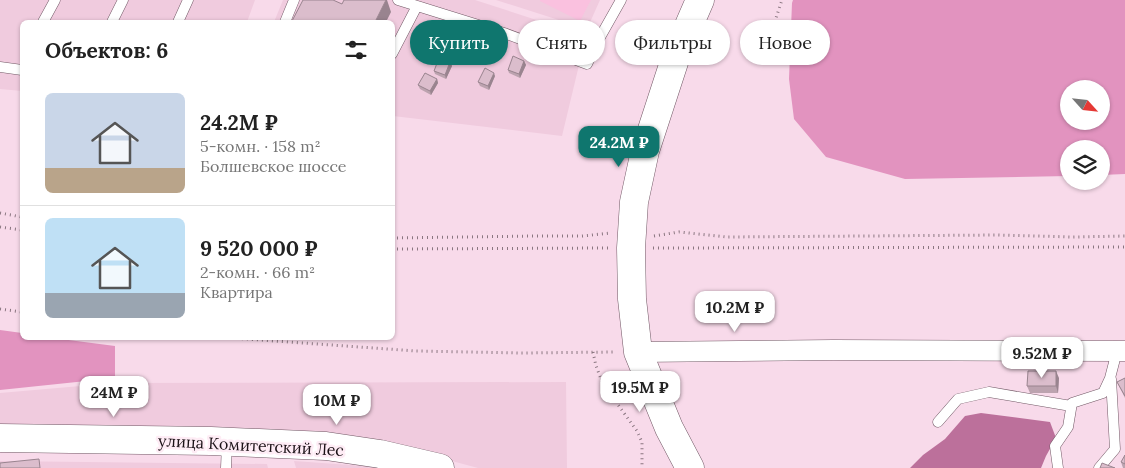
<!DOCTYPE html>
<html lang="ru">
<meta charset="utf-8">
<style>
:root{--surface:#fff;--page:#f6f6f6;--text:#222;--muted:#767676;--line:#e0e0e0;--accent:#0f766e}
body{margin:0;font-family:Lora,serif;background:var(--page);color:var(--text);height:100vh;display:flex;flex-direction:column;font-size:19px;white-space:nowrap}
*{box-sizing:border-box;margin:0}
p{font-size:16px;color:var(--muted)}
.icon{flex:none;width:28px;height:28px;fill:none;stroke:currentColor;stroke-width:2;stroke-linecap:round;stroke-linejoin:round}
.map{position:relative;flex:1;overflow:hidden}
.sheet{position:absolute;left:20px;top:20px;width:375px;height:320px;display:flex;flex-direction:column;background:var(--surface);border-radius:8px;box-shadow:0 1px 4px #0004}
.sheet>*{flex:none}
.banner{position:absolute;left:410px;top:20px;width:475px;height:45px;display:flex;gap:10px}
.needle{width:32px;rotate:117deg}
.fabs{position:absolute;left:1060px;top:80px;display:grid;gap:10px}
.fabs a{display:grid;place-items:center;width:50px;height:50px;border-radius:50%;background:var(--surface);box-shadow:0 1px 4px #0004;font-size:25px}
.price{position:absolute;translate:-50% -42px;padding:0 11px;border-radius:10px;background:#fff;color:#222;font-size:16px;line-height:32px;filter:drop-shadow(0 1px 2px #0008)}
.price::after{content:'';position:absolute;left:50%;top:30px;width:15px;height:11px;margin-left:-8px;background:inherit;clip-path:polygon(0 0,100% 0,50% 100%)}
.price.current{background:var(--accent);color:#fff}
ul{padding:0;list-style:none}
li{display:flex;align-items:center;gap:15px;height:125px;padding:0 25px}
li+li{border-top:1px solid var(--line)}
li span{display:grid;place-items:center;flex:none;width:140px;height:100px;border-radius:8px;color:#555}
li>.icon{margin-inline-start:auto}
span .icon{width:60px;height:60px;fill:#fffc;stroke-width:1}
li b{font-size:21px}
h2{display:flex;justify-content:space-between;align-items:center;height:60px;padding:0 25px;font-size:21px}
.chip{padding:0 18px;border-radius:22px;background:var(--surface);box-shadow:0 1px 4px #0004;font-size:18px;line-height:45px}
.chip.current{background:var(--accent);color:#fff}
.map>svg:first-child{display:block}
.built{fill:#f0cbde}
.green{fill:#fac1df}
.forest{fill:#e293bf;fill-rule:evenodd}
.water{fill:#bc709b}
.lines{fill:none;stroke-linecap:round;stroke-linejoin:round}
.lane-casing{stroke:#725966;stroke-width:11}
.street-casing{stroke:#725966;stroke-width:21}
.secondary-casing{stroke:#725966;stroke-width:29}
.path{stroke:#8a7680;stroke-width:3;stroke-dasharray:1 4;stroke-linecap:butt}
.lane{stroke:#fff;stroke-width:10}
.street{stroke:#fff;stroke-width:20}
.secondary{stroke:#fff;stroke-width:28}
.wall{fill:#bca3af}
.shaded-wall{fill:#99848f}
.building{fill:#dbbdcc;stroke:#99848f}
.labels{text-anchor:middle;stroke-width:5;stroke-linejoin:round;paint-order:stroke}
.street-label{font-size:16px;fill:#1b1116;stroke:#feecf5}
</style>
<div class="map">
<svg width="1125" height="468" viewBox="0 0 1125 468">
<rect width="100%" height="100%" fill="#f8daea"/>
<path class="built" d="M 0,0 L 255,0 L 247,22 L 22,22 L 22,91 L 0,89 Z
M 283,0 L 475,0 L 586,36 L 562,136 L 393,116 L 392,22 L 274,22 Z
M 496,0 L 600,0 L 587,29 Z
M 566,382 L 567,468 L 478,468 L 381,442 L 0,427 L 0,393 L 115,383 Z
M 0,461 L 267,464 L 268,468 L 0,468 Z
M 294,461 L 364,466 L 372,468 L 296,468 Z"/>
<path class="green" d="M 540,0 L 591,0 L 580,21 L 540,1 Z"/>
<path class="forest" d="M 793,0 L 1125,0 L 1125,174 L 1101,175 L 1101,149 L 1069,149 L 1069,176 L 905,179 L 826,157 L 794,119 L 789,79 L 792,3 ZM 1069,89 L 1101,89 L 1101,121 L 1069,121 Z
M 0,330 L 22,333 L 22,338 L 53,338 L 115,346 L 115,378 L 0,390 Z"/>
<path class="water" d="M 981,413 L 1050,422 L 1056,438 L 1046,456 L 1041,468 L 910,468 L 923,455 L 945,439 L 965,416 Z"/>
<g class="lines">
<defs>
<path id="lane" d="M 398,0 L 504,33 L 587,64 L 599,39 L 621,0
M 43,22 L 55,0
M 112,22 L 123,0
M 178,22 L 188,0
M 285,22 L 294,0
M 392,54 L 417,6
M 0,67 L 22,70
M 938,422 L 958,399 L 989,392 L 1071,406
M 226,468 L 227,443
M 1058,468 L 1055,446 L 1068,427 L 1072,403 L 1103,393 L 1110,378 L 1117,351
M 1099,468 L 1115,449 L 1111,379"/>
<path id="street" d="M 638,352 L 833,350 L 1125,351"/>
<path id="secondary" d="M 0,438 L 211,441 L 326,446 L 380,454 L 440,468
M 690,468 L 669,428 L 638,352 L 632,299 L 631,248 L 634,202 L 645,151 L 677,53 L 700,0"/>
</defs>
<use href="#lane" class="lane-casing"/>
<use href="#street" class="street-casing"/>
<use href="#secondary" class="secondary-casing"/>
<path class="path" d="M 782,56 L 774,24 L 782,0
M 0,213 L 22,217
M 0,227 L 22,230
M 654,236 L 679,232 L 727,237 L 998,235 L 1073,237 L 1125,236
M 392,238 L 535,236 L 582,236 L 611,233
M 653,248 L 1125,247
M 392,249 L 609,248
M 0,309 L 22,312
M 232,338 L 416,351 L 522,353 L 616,352
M 593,352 L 596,366 L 603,384 L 637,431 L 642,442 L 642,468"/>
<use href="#lane" class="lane"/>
<use href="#street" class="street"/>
<use href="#secondary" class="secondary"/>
</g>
<path class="wall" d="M 524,61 L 526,65 L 520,78 L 509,73 L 508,70 Z
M 450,62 L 452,66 L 446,79 L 435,74 L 434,71 Z
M 495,76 L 489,90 L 480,86 L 478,82 Z
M 437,79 L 438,83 L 431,95 L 420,89 L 418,85 Z
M 1059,378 L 1058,393 L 1030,393 L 1027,386 Z
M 1125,378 L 1125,398 L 1117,382 Z
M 1125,455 L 1125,468 L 1123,468 L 1121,462 Z"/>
<path class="shaded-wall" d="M 386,0 L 387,0 L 391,12 L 386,22 L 375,22 Z
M 524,61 L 526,65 L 520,78 L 519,74 Z
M 450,62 L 452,66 L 446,79 L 445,75 Z
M 494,73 L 495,76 L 489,90 L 488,86 Z
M 437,79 L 438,83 L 431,95 L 430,91 Z
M 1056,371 L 1059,378 L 1058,393 L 1056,386 Z"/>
<path class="building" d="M 303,0 L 333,0 L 342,4 L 344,0 L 386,0 L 375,22 L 296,22 L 292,21 Z
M 513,56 L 524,61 L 519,74 L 508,70 Z
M 439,58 L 450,62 L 445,75 L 434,71 Z
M 485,68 L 494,73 L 488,86 L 478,82 Z
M 425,73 L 437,79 L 430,91 L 418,85 Z
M 1028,371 L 1056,371 L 1056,386 L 1027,386 Z
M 1125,378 L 1125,396 L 1117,382 Z
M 1125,455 L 1125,464 L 1121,462 Z
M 39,459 L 40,468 L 0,468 L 0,463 Z
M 1102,463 L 1115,468 L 1100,468 Z"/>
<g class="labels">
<g class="street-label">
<text transform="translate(251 445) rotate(3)" y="6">улица Комитетский Лес</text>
</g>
</g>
</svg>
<div class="fabs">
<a><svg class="needle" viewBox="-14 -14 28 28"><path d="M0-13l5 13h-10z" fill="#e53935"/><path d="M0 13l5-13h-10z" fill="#767676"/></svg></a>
<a><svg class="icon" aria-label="layers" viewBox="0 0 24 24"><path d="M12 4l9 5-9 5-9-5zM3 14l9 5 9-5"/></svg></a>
</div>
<b class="price current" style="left:619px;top:168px">24.2M ₽</b>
<b class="price" style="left:735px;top:333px">10.2M ₽</b>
<b class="price" style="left:1042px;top:379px">9.52M ₽</b>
<b class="price" style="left:640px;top:413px">19.5M ₽</b>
<b class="price" style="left:114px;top:418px">24M ₽</b>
<b class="price" style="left:337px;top:426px">10M ₽</b>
<div class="banner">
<a class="chip current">Купить</a>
<a class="chip">Снять</a>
<a class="chip">Фильтры</a>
<a class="chip">Новое</a>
</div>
<section class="sheet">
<h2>Объектов: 6<svg class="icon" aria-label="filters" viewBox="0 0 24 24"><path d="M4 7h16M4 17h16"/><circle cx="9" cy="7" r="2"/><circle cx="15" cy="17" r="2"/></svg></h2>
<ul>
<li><span style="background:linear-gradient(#c9d6e8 75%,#b9a48a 0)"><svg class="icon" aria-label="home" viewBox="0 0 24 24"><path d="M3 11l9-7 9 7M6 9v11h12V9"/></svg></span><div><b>24.2M ₽</b><p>5-комн. · 158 m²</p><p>Болшевское шоссе</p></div></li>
<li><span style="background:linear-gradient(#bfe0f5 75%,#9aa5b1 0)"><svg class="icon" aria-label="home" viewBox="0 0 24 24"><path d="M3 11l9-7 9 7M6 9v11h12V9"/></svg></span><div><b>9 520 000 ₽</b><p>2-комн. · 66 m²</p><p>Квартира</p></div></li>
</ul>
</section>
</div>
